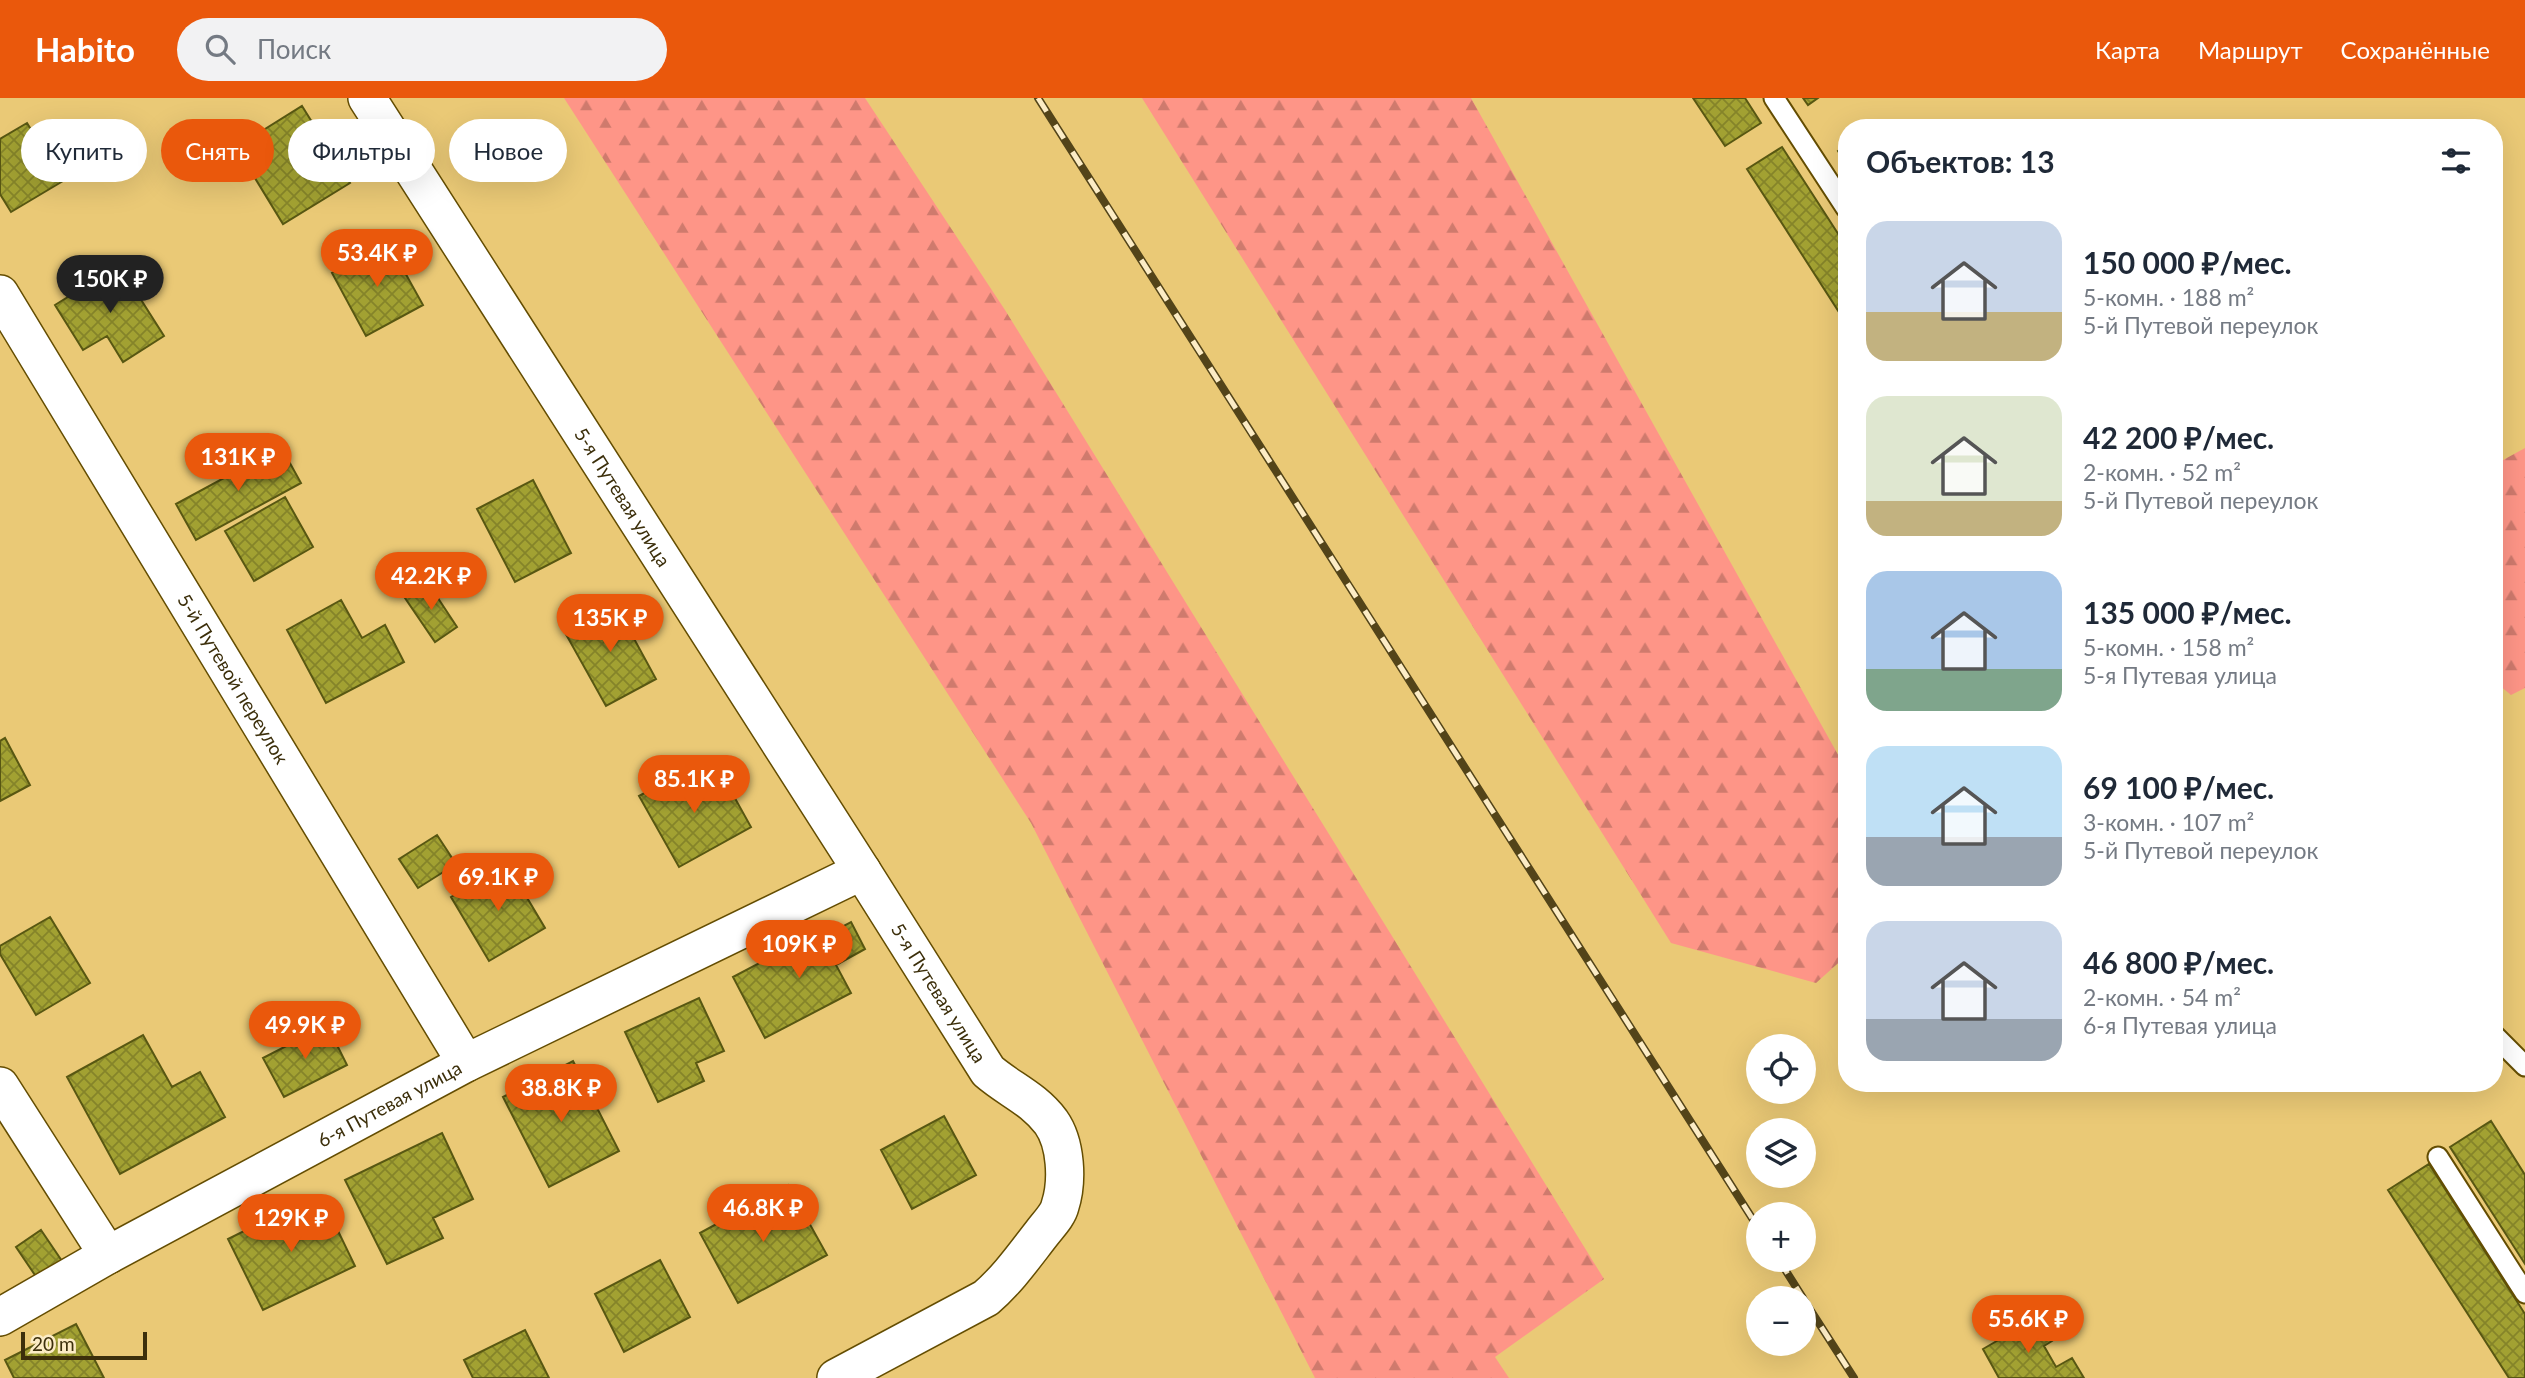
<!DOCTYPE html>
<html lang="ru">
<meta charset="utf-8">
<style>
:root{--surface:#fff;--page:#f2f2f3;--text:#1f2937;--muted:#747a83;--accent:#ea580c}
body{margin:0;font-family:Lato,sans-serif;background:var(--page);color:var(--text);height:100vh;display:flex;flex-direction:column;font-size:26px;white-space:nowrap}
*{box-sizing:border-box;margin:0}
p{font-size:23px;color:var(--muted)}
.icon{flex:none;width:38px;height:38px;fill:none;stroke:currentColor;stroke-width:2;stroke-linecap:round;stroke-linejoin:round}
.map{position:relative;flex:1;overflow:hidden}
.panel{position:absolute;left:1838px;top:21px;width:665px;height:973px;display:flex;flex-direction:column;background:var(--surface);border-radius:28px;box-shadow:0 7px 28px #0002}
.panel>*{flex:none}
.banner{position:absolute;left:21px;top:21px;width:665px;height:63px;display:flex;gap:14px}
.controls{position:absolute;left:1746px;top:936px;display:grid;gap:14px}
.controls a{display:grid;place-items:center;width:70px;height:70px;border-radius:50%;background:var(--surface);box-shadow:0 7px 28px #0002;font-size:35px}
.scale{position:absolute;left:21px;bottom:18px;width:126px;box-sizing:border-box;padding-left:7px;border:4px solid #3c2f0b;border-top:0;font-size:19px;line-height:24px;white-space:nowrap;color:#3c2f0b;-webkit-text-stroke:5px #fcecc5;paint-order:stroke}
.price{position:absolute;translate:-50% -60px;padding:0 16px;border-radius:24px;background:var(--accent);color:#fff;font-size:23px;line-height:46px;filter:drop-shadow(0 2px 4px #0008)}
.price::after{content:'';position:absolute;left:50%;top:42px;width:21px;height:16px;margin-left:-10px;background:inherit;clip-path:polygon(0 0,100% 0,50% 100%)}
.price.current{background:#222;color:#fff}
ul{padding:0;list-style:none}
li{display:flex;align-items:center;gap:21px;height:175px;padding:0 28px}
li span{display:grid;place-items:center;flex:none;width:196px;height:140px;border-radius:21px;color:#555}
li>.icon{margin-inline-start:auto}
span .icon{width:84px;height:84px;fill:#fffc;stroke-width:1}
li b{font-size:30px}
h2{display:flex;justify-content:space-between;align-items:center;height:84px;padding:0 28px;font-size:30px}
.pill{padding:0 24px;border-radius:32px;background:var(--surface);box-shadow:0 7px 28px #0002;font-size:24px;line-height:63px}
.pill.current{background:var(--accent);color:#fff}
header{display:flex;align-items:center;gap:42px;box-sizing:border-box;height:98px;padding:0 35px;background:var(--accent);color:#fff}
header strong{font-size:33px}
nav{display:flex;gap:38px;margin-inline-start:auto;font-size:24px}
.search{width:490px;height:63px;background:var(--page);display:flex;align-items:center;gap:18px;box-sizing:border-box;padding:0 24px;border-radius:38px;color:var(--muted);font-size:26px}
.map>svg:first-child{display:block}
.forest{fill:url(#forest-firs)}
.building{fill:url(#building-cross-hatch);stroke:#585712;stroke-width:2}
.lines{fill:none;stroke-linecap:round;stroke-linejoin:round}
.service-casing{stroke:#644d02;stroke-width:23}
.minor-casing{stroke:#644d02;stroke-width:40}
.service{stroke:#fff;stroke-width:19}
.minor{stroke:#fff;stroke-width:37}
.rail-casing{stroke:#534419;stroke-width:8}
.rail{stroke:#fcecc5;stroke-width:5;stroke-dasharray:16;stroke-linecap:butt}
.labels{text-anchor:middle;stroke-width:5;stroke-linejoin:round;paint-order:stroke}
.street-label{font-size:19px;fill:#3c2f0b;stroke:#fcecc5}
</style>
<header>
<strong>Habito</strong>
<div class="search"><svg class="icon" aria-label="search" viewBox="0 0 24 24"><circle cx="10" cy="10" r="6"/><path d="M15 15l6 6"/></svg>Поиск</div>
<nav><a>Карта</a><a>Маршрут</a><a>Сохранённые</a></nav>
</header>
<div class="map">
<svg width="2525" height="1280" viewBox="0 0 2525 1280">
<defs>
<pattern id="forest-firs" width="22" height="20" patternUnits="userSpaceOnUse" patternTransform="scale(1.75)"><rect width="22" height="20" fill="#fe9587"/><path d="M5 1l3.5 6h-7zM16 11l3.5 6h-7z" fill="#cf7a6d"/></pattern>
<pattern id="building-cross-hatch" width="8" height="8" patternUnits="userSpaceOnUse" patternTransform="scale(1.75)"><rect width="8" height="8" fill="#a2a132"/><path d="M0 0l8 8M0 8l8-8" fill="none" stroke="#858429"/></pattern>
</defs>
<rect width="100%" height="100%" fill="#eac976"/>
<path class="forest" d="M 564,0 L 865,0 L 1005,212 L 1604,1181 L 1495,1259 L 1509,1280 L 1315,1280 L 1031,725 Z
M 1142,0 L 1471,0 L 1846,671 L 1846,858 L 1816,885 L 1671,845 Z
M 2525,350 L 2525,590 L 2511,597 L 2494,583 L 2494,367 Z"/>
<path class="building" d="M 1693,0 L 1745,0 L 1761,25 L 1725,48 Z
M 1803,0 L 1818,0 L 1808,7 Z
M 302,8 L 350,85 L 283,126 L 236,49 Z
M 27,25 L 63,83 L 11,114 L 0,96 L 0,41 Z
M 1846,47 L 1846,66 L 1838,53 Z
M 1782,49 L 1846,148 L 1846,225 L 1747,71 Z
M 388,144 L 423,207 L 366,238 L 332,175 Z
M 119,167 L 164,238 L 123,264 L 107,238 L 83,252 L 55,207 Z
M 281,349 L 301,385 L 196,442 L 176,406 Z
M 533,382 L 571,455 L 515,484 L 477,411 Z
M 285,399 L 313,449 L 254,483 L 225,433 Z
M 428,485 L 457,529 L 435,544 L 405,500 Z
M 341,502 L 362,540 L 385,527 L 404,564 L 326,605 L 287,532 Z
M 614,504 L 656,581 L 606,608 L 563,531 Z
M 5,640 L 30,687 L 0,703 L 0,643 Z
M 691,670 L 700,687 L 721,675 L 751,729 L 679,769 L 639,698 Z
M 437,737 L 456,766 L 418,790 L 399,761 Z
M 507,766 L 545,830 L 489,863 L 451,799 Z
M 50,819 L 90,885 L 36,917 L 0,856 L 0,848 Z
M 851,824 L 865,851 L 836,867 L 851,895 L 765,940 L 733,879 L 816,835 L 821,840 Z
M 699,900 L 724,953 L 696,965 L 704,983 L 658,1004 L 625,934 Z
M 327,927 L 347,967 L 284,999 L 263,960 Z
M 143,937 L 172,989 L 200,974 L 225,1019 L 120,1076 L 67,979 Z
M 573,963 L 619,1053 L 549,1089 L 503,999 Z
M 944,1018 L 976,1077 L 912,1111 L 881,1052 Z
M 2491,1023 L 2525,1077 L 2525,1166 L 2450,1049 Z
M 442,1035 L 473,1101 L 433,1120 L 443,1140 L 387,1166 L 345,1082 Z
M 2429,1066 L 2525,1216 L 2525,1280 L 2509,1280 L 2388,1092 Z
M 788,1087 L 827,1157 L 738,1205 L 700,1135 Z
M 299,1106 L 306,1120 L 327,1110 L 355,1168 L 263,1212 L 228,1141 Z
M 41,1132 L 66,1169 L 41,1186 L 16,1149 Z
M 660,1162 L 690,1219 L 624,1254 L 595,1196 Z
M 2038,1219 L 2052,1243 L 2044,1248 L 2056,1269 L 2072,1260 L 2084,1280 L 1999,1280 L 1983,1251 Z
M 76,1226 L 104,1280 L 14,1280 L 5,1262 Z
M 525,1232 L 549,1280 L 473,1280 L 464,1262 Z"/>
<g class="lines">
<defs>
<path id="service" d="M 1774,0 L 1846,110
M 2494,937 L 2525,968
M 2438,1059 L 2525,1195"/>
<g id="minor">
<path id="s1" d="M 367,0 L 862,773 L 988,973 C 1010,992 1033,1000 1051,1024 C 1066,1045 1068,1083 1060,1108 C 1058,1117 1048,1127 1042,1135 C 1024,1158 1008,1181 986,1200 L 836,1280"/>
<path id="s2" d="M 0,196 L 466,965"/>
<path d="M 0,988 L 108,1157"/>
<path id="s3" d="M 0,1219 L 108,1157 L 466,965 L 862,773"/>
</g>
</defs>
<use href="#service" class="service-casing"/>
<use href="#minor" class="minor-casing"/>
<use href="#service" class="service"/>
<use href="#minor" class="minor"/>
<defs>
<path id="rail" d="M 1038,0 L 1759,1131
M 1779,1162 L 1803,1200
M 1804,1202 L 1854,1280"/>
</defs>
<use href="#rail" class="rail-casing"/>
<use href="#rail" class="rail"/>
</g>
<g class="labels">
<g class="street-label">
<text dy="7" stroke="none"><textPath href="#s1" startOffset="474">5-я Путевая улица</textPath></text>
<text dy="7" stroke="none"><textPath href="#s2" startOffset="450">5-й Путевой переулок</textPath></text>
<text dy="7" stroke="none"><textPath href="#s1" startOffset="1062">5-я Путевая улица</textPath></text>
<text dy="7" stroke="none"><textPath href="#s3" startOffset="444">6-я Путевая улица</textPath></text>
</g>
</g>
</svg>
<div class="controls">
<a><svg class="icon" aria-label="locate" viewBox="0 0 24 24"><circle cx="12" cy="12" r="6"/><path d="M12 2v4M12 18v4M2 12h4M18 12h4"/></svg></a>
<a><svg class="icon" aria-label="layers" viewBox="0 0 24 24"><path d="M12 4l9 5-9 5-9-5zM3 14l9 5 9-5"/></svg></a>
<a>+</a>
<a>−</a>
</div>
<div class="scale">20 m</div>
<b class="price" style="left:377px;top:191px">53.4K ₽</b>
<b class="price current" style="left:110px;top:217px">150K ₽</b>
<b class="price" style="left:238px;top:395px">131K ₽</b>
<b class="price" style="left:431px;top:514px">42.2K ₽</b>
<b class="price" style="left:610px;top:556px">135K ₽</b>
<b class="price" style="left:694px;top:717px">85.1K ₽</b>
<b class="price" style="left:498px;top:815px">69.1K ₽</b>
<b class="price" style="left:799px;top:882px">109K ₽</b>
<b class="price" style="left:305px;top:963px">49.9K ₽</b>
<b class="price" style="left:561px;top:1026px">38.8K ₽</b>
<b class="price" style="left:763px;top:1146px">46.8K ₽</b>
<b class="price" style="left:291px;top:1156px">129K ₽</b>
<b class="price" style="left:2028px;top:1257px">55.6K ₽</b>
<div class="banner">
<a class="pill">Купить</a>
<a class="pill current">Снять</a>
<a class="pill">Фильтры</a>
<a class="pill">Новое</a>
</div>
<section class="panel">
<h2>Объектов: 13<svg class="icon" aria-label="filters" viewBox="0 0 24 24"><path d="M4 7h16M4 17h16"/><circle cx="9" cy="7" r="2"/><circle cx="15" cy="17" r="2"/></svg></h2>
<ul>
<li><span style="background:linear-gradient(#c9d6e8 65%,#c2b280 0)"><svg class="icon" aria-label="home" viewBox="0 0 24 24"><path d="M3 11l9-7 9 7M6 9v11h12V9"/></svg></span><div><b>150 000 ₽/мес.</b><p>5-комн. · 188 m²</p><p>5-й Путевой переулок</p></div></li>
<li><span style="background:linear-gradient(#dfe7d0 75%,#c2b280 0)"><svg class="icon" aria-label="home" viewBox="0 0 24 24"><path d="M3 11l9-7 9 7M6 9v11h12V9"/></svg></span><div><b>42 200 ₽/мес.</b><p>2-комн. · 52 m²</p><p>5-й Путевой переулок</p></div></li>
<li><span style="background:linear-gradient(#a9c7e8 70%,#7fa58c 0)"><svg class="icon" aria-label="home" viewBox="0 0 24 24"><path d="M3 11l9-7 9 7M6 9v11h12V9"/></svg></span><div><b>135 000 ₽/мес.</b><p>5-комн. · 158 m²</p><p>5-я Путевая улица</p></div></li>
<li><span style="background:linear-gradient(#bfe0f5 65%,#9aa5b1 0)"><svg class="icon" aria-label="home" viewBox="0 0 24 24"><path d="M3 11l9-7 9 7M6 9v11h12V9"/></svg></span><div><b>69 100 ₽/мес.</b><p>3-комн. · 107 m²</p><p>5-й Путевой переулок</p></div></li>
<li><span style="background:linear-gradient(#c9d6e8 70%,#9aa5b1 0)"><svg class="icon" aria-label="home" viewBox="0 0 24 24"><path d="M3 11l9-7 9 7M6 9v11h12V9"/></svg></span><div><b>46 800 ₽/мес.</b><p>2-комн. · 54 m²</p><p>6-я Путевая улица</p></div></li>
</ul>
</section>
</div>
